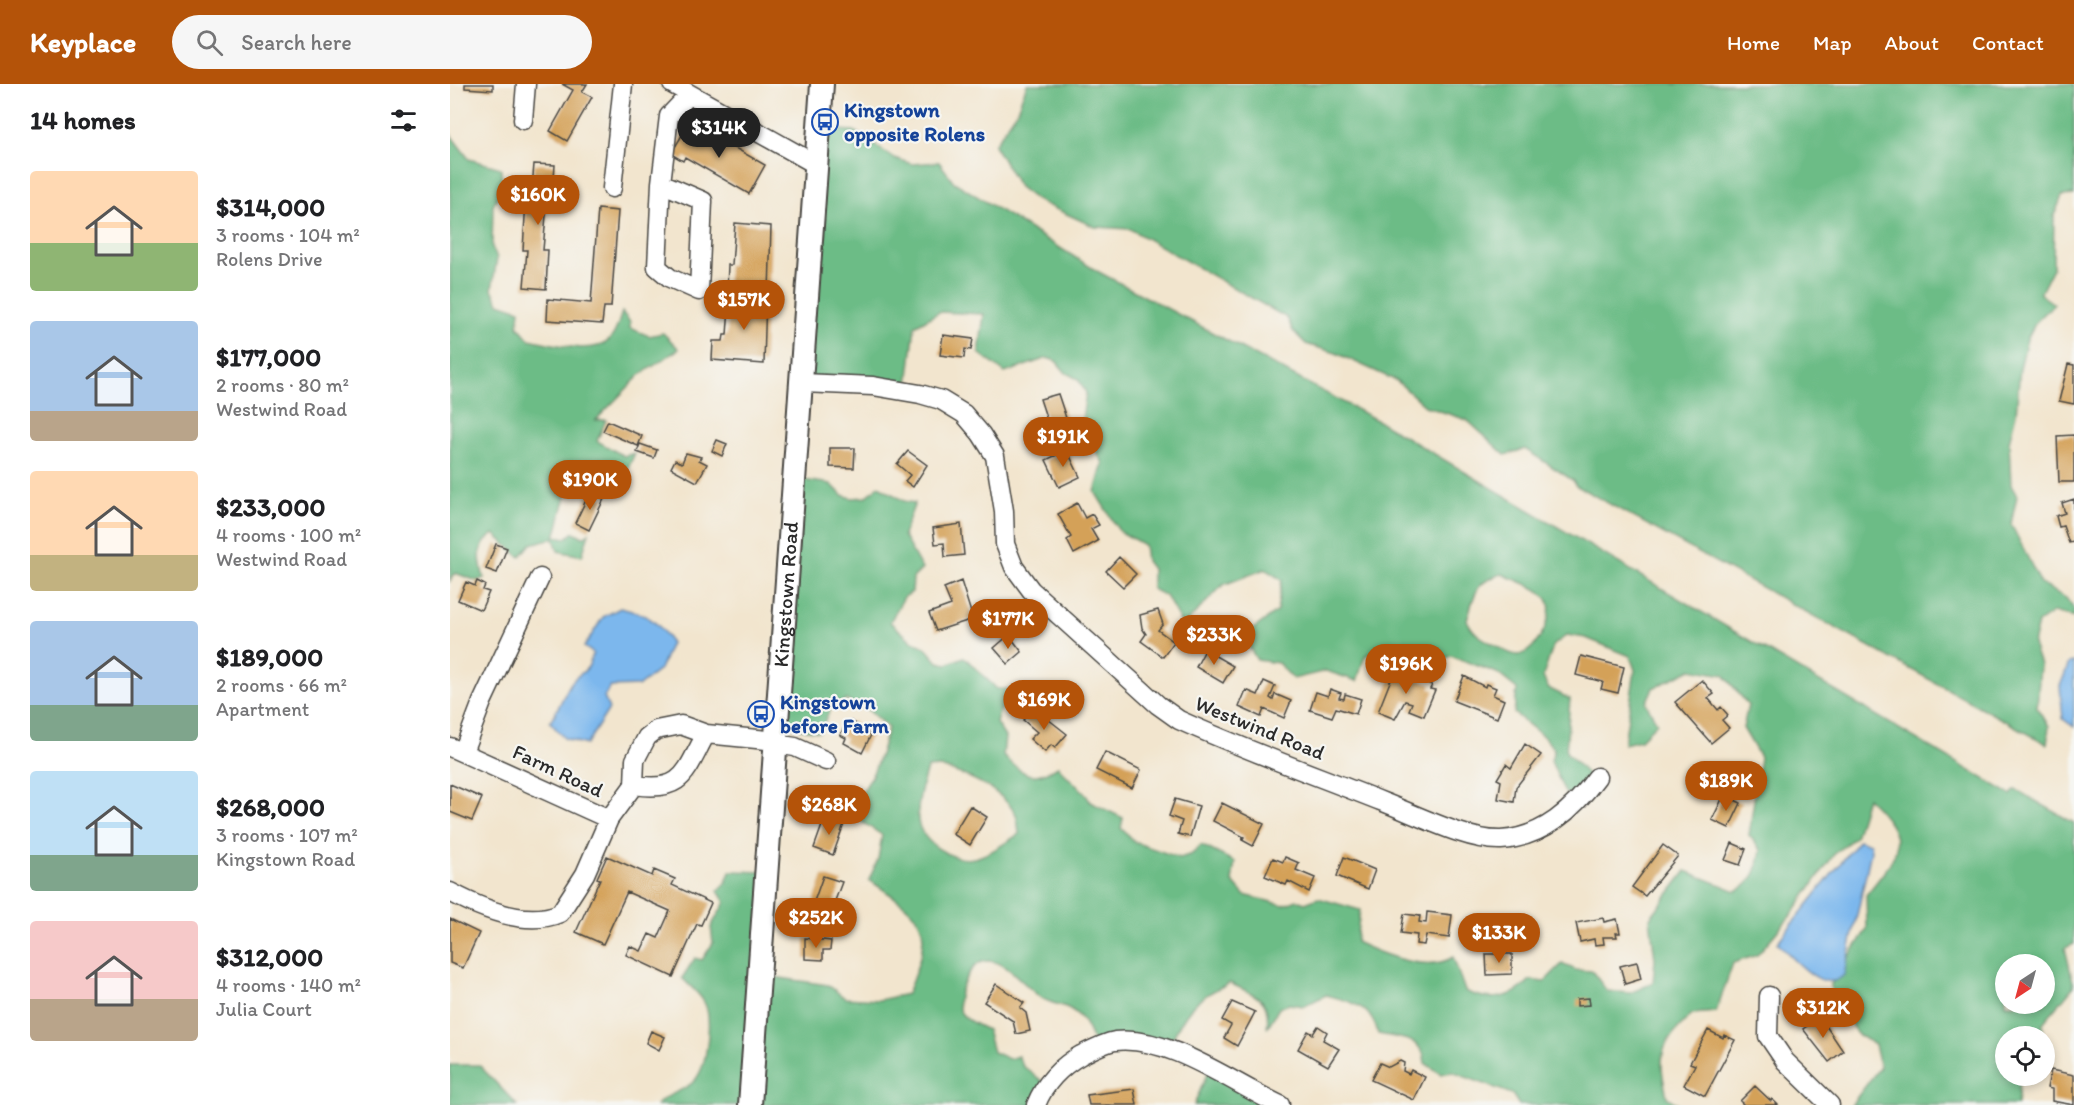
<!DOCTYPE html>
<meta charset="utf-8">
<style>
:root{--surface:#fff;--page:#f6f6f6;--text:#202124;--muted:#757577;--accent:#b45309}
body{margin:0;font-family:Itim,sans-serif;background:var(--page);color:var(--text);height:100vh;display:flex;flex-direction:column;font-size:22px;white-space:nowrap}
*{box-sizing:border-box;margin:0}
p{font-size:20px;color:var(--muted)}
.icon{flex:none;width:33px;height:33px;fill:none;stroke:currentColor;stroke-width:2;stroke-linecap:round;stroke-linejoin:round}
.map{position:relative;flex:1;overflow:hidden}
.details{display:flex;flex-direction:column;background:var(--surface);width:450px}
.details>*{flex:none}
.needle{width:39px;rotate:216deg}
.tools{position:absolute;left:1545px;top:870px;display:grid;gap:12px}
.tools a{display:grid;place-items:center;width:60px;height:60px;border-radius:50%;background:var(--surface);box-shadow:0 3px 9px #0003;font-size:30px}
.price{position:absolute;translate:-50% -51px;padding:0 14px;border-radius:21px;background:var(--accent);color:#fff;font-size:20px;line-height:39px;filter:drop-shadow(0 2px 3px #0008)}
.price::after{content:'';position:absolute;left:50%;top:36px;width:18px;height:14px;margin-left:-9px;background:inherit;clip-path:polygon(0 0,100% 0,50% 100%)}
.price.active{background:#222;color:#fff}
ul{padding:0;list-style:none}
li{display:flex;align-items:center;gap:18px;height:150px;padding:0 30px}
li span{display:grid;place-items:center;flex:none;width:168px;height:120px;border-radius:6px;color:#555}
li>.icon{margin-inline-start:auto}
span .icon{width:72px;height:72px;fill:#fffc;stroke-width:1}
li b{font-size:26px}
h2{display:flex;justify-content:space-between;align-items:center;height:72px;padding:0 30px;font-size:26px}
header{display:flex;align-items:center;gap:36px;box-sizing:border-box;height:84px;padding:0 30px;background:var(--accent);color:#fff}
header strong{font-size:28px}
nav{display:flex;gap:33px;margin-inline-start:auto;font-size:21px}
.search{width:420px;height:54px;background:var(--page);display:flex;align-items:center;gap:15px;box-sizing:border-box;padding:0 21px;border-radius:33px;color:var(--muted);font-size:22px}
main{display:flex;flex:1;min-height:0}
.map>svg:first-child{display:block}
.forest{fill:#6cbc86;stroke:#4c7458;stroke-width:1.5;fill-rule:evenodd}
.water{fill:#7bb7ed;stroke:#53718c;stroke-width:1.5}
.building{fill:#d4a158}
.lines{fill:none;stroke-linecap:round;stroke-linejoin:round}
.minor-casing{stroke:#494743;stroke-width:21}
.major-casing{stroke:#494743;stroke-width:26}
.minor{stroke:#fff;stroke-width:18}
.major{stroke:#fff;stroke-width:22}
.labels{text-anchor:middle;stroke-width:4.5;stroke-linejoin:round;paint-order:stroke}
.transit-label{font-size:21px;font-weight:bold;fill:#164399;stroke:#f6f6f2;text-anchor:start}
.street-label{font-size:21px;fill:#2b2b2b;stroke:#f6f6f2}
</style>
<header>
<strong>Keyplace</strong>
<div class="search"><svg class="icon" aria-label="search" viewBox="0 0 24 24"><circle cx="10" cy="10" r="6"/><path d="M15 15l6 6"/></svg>Search here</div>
<nav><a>Home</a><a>Map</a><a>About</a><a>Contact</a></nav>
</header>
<main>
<section class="details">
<h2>14 homes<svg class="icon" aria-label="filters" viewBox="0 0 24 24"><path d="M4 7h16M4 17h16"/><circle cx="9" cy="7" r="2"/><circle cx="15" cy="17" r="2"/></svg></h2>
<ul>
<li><span style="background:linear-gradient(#ffd9b3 60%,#8fb573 0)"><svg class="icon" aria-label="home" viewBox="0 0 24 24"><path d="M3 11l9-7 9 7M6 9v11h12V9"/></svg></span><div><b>$314,000</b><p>3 rooms · 104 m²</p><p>Rolens Drive</p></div></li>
<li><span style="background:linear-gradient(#a9c7e8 75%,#b9a48a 0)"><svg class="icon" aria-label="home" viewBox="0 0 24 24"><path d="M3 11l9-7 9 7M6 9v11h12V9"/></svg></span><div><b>$177,000</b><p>2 rooms · 80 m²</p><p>Westwind Road</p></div></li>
<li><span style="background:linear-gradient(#ffd9b3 70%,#c2b280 0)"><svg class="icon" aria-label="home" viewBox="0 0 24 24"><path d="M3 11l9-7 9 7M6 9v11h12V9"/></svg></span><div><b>$233,000</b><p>4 rooms · 100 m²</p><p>Westwind Road</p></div></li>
<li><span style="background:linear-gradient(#a9c7e8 70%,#7fa58c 0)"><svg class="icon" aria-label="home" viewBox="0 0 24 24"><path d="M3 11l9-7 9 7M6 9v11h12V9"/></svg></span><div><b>$189,000</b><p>2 rooms · 66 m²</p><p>Apartment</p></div></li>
<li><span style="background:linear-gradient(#bfe0f5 70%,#7fa58c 0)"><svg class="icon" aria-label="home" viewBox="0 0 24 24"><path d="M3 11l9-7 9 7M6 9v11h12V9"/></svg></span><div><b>$268,000</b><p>3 rooms · 107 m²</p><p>Kingstown Road</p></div></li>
<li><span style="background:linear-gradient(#f6c9c9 65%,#b9a48a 0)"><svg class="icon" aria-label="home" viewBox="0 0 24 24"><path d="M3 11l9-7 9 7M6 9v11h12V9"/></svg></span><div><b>$312,000</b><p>4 rooms · 140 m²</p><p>Julia Court</p></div></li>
</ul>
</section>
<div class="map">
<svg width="1624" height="1021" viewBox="0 0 1624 1021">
<rect width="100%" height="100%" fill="#f6f6f2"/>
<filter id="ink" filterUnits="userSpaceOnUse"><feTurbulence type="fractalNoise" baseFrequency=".0167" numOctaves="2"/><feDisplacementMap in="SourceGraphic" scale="12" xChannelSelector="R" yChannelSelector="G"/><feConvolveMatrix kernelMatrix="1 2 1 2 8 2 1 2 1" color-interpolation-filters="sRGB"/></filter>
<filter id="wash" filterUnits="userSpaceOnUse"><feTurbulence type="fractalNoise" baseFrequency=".008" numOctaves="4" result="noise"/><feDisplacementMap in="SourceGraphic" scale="24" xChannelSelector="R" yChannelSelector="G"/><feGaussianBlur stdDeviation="1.35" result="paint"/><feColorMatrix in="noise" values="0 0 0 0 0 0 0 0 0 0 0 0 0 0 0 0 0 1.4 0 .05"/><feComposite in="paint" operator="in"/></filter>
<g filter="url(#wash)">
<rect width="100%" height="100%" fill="#f2e5ce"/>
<path class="forest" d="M 577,0 L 1624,0 L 1624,111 L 1612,112 L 1604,132 L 1603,184 L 1590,210 L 1604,220 L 1586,238 L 1577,255 L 1570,284 L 1566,330 L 1559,358 L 1561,401 L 1567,412 L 1561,440 L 1591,500 L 1616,514 L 1624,525 L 1624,534 L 1604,528 L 1588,539 L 1583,560 L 1590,581 L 1587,624 L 1599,642 L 1597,660 L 1125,401 L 1124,397 L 1075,365 L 1055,371 L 1017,336 L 975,322 L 947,297 L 886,269 L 856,260 L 843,247 L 837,234 L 680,145 L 645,143 L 586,116 L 569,103 L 544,61 L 566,29 Z
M 371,45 L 404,47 L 444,74 L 462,80 L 489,78 L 504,98 L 647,187 L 932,339 L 1561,711 L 1565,706 L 1570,708 L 1624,739 L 1624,860 L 1615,864 L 1624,902 L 1593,939 L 1593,952 L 1556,952 L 1556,992 L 1570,992 L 1567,1021 L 1401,1021 L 1430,983 L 1425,961 L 1406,949 L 1380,902 L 1417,845 L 1416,811 C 1450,769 1462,757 1417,714 L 1405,753 L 1385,769 L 1342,830 L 1307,871 L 1283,879 L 1266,928 L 1242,930 C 1210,962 1207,968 1217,1013 L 1229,1021 L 1069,1021 L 1062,1010 L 1002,988 L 991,990 L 975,979 C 974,953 948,954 928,950 C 921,921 902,918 876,911 L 854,922 L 839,920 L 829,924 L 817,944 C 821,912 805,912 780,899 C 741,915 735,929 718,964 L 646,964 C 642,955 638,943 632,935 C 617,918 606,923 592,914 C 575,904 558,876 537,877 C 521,877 505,909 509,924 C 511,935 528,941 537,946 L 543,968 L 559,975 L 568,972 L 573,982 L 597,1001 L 586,1021 L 206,1021 C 217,1009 235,1008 245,996 C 257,983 263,934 254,918 C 250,910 239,901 232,894 L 245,874 L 252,876 L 263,859 L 261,843 L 275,818 L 268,807 L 276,799 L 280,787 L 316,788 L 310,891 L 378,901 L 395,914 L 429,916 L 457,910 C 484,842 480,836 419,796 L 428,775 L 432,751 L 394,726 C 422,705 429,675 438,644 L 418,626 L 396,616 L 382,623 L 369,648 L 329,641 L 347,395 L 381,400 L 392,411 L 402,414 L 416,413 L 429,402 L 454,417 L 465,419 L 453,451 L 472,485 L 463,494 L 462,508 L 454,513 L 440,538 L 462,557 L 475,563 L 488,578 L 497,580 L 514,573 L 547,605 L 564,605 L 549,629 L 546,639 L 555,653 L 553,672 C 575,691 581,699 608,682 C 617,696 634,703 640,718 L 673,734 L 671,744 L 684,758 L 730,774 L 742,770 L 751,761 L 785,778 L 782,797 L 794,811 L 834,821 L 847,816 L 855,819 L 868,814 L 910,826 L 906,858 C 931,870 977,890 1003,873 L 1015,907 C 1038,918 1063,916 1080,896 L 1094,898 L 1112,880 L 1126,886 L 1142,887 L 1157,907 L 1180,909 L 1203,899 L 1205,875 L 1200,834 L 1236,787 L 1286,807 C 1304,799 1308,784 1311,766 L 1299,751 L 1310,673 L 1293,644 L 1298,621 L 1274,591 L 1241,585 L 1203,604 L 1196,619 L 1207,639 L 1190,656 L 1174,660 L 1185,586 L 1180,572 L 1136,554 L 1117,551 L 1103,562 L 1093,593 L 1098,604 L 1120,615 L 1116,668 L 1143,696 L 1131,714 L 1115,709 L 1101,677 L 1104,665 L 1095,654 L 1064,629 L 1067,605 L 1047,589 L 1001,572 L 987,577 L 982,587 L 967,576 L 933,562 L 915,572 L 907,597 L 876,587 L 843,595 L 828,579 L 807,576 L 793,553 L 827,527 L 832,496 L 815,485 L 773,501 L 733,542 L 716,512 L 702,505 L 702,485 L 696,477 L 694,461 L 669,447 L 645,408 L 653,379 L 631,341 L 636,309 L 628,295 L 616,289 L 606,277 L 597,274 L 555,289 L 529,269 L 534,230 L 489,228 L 465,242 L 457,309 L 359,300 ZM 1052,490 C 1064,496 1089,503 1097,515 C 1107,529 1086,570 1068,571 C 1059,571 1050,564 1043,560 C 1030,553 1023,549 1017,536 C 1025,510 1024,498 1052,490 ZM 490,683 C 516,691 548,703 564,727 C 568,732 568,743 569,750 C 555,759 540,770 524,774 C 503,779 469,757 468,735 C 467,718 472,700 477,684 ZM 1556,880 L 1594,880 L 1594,920 L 1556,920 Z
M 0,50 L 19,75 L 51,84 L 52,103 L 43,122 L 42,163 L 47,174 L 42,205 L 49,219 L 70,226 L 68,242 L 79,255 C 100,259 147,273 161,254 C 167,247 169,236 172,228 L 180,238 L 180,244 L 199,252 L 213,249 L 229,265 L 190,291 L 146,336 L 156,336 L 147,357 L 174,372 L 185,369 L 171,400 L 149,406 L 131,395 C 111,407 113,432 105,452 L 116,454 L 124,448 L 133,453 L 139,449 L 132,472 L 108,467 L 104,454 L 81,460 L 70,473 L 44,450 C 26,461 29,477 34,494 L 27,497 L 5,489 L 0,497 Z
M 0,981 L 29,981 L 67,1021 L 0,1021 Z
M 758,988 L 826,1021 L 744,1021 Z"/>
<path class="water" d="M 170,524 C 196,530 207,535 221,559 L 210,585 L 189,602 L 160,603 L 154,613 L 159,625 L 136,661 L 114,654 L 100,638 C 108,626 113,612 121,599 C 131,584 137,594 143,569 L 134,563 L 153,533 Z
M 1624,578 L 1624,643 L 1613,635 L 1610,602 L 1619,579 Z
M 1409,756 L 1420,760 L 1421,767 L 1394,891 C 1373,913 1344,873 1327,859 Z"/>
<g id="blocks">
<path class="building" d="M 15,0 L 43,0 L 43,6 L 15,4 Z
M 112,0 L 137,0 L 132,8 L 142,13 L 117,57 L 100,47 L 123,6 Z
M 250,44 L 315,81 L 299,110 L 235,73 L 233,77 L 221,70 L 235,46 L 246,52 Z
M 84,80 L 105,81 L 102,120 L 97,120 L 93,166 L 98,166 L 96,205 L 74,203 L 77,166 L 73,166 L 76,116 L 81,117 Z
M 148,125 L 168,127 L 161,223 L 154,223 L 152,240 L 97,236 L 98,215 L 141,219 Z
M 285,139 L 321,142 L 319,208 L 277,204 L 278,181 L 282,181 Z
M 280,208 L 316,211 L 314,280 L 262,276 L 263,257 L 273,257 L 274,251 L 277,251 Z
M 493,251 L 523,255 L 521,266 L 515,265 L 514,274 L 490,271 Z
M 1618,280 L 1624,281 L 1624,320 L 1609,317 Z
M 608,310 L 616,334 L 598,339 L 590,315 Z
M 158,337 L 192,352 L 188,362 L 153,347 Z
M 1624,351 L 1624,398 L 1609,398 L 1607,352 Z
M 267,356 L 277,360 L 272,372 L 262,367 Z
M 190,360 L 207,366 L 204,374 L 187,368 Z
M 380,364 L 405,364 L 404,384 L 380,383 Z
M 617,366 L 630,393 L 609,403 L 596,376 Z
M 458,367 L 477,381 L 463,403 L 455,397 L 460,391 L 447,380 Z
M 236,369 L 251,373 L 249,376 L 257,380 L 247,398 L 221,384 L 225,376 L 232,379 Z
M 140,408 L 154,415 L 139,446 L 125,439 Z
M 1624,415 L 1624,458 L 1619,459 L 1613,442 L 1609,443 L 1606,432 L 1615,429 L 1612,419 Z
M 627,419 L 635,434 L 642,430 L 649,441 L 641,445 L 648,457 L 624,470 L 617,456 L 621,453 L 608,430 Z
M 511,440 L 514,471 L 495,473 L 494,459 L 485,460 L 483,444 Z
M 46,460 L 57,464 L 47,489 L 36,485 Z
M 669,473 L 686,490 L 673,503 L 656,487 Z
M 27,497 L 35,501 L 33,506 L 39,508 L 31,526 L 8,516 L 16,498 L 25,502 Z
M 511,497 L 523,535 L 486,547 L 479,529 L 501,521 L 494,504 Z
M 708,526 L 713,540 L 708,546 L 724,558 L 713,573 L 691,557 L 696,550 L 692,544 L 690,531 Z
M 559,551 L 572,568 L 558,580 L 544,564 Z
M 755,566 L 783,582 L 773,599 L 746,583 Z
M 1131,572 L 1174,583 L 1168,609 L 1151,605 L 1153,598 L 1126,591 Z
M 945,585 L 982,601 L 980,605 L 985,606 L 974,632 L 959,626 L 962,619 L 955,617 L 945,635 L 928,628 Z
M 1014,592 L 1035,603 L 1036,600 L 1046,604 L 1043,611 L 1054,616 L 1047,634 L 1004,617 Z
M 1252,596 L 1264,610 L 1258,614 L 1268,626 L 1271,623 L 1278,631 L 1272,636 L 1279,644 L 1261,659 L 1225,618 Z
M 814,597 L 825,602 L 820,614 L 823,616 L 825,610 L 841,617 L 834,634 L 814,625 L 811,633 L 789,623 L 796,606 L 808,611 Z
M 880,605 L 891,609 L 889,614 L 894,615 L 895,610 L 911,615 L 906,630 L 886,624 L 882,633 L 860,626 L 866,608 L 878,612 Z
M 584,624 L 617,650 L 605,664 L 601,661 L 595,668 L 580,655 L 587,648 L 573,636 Z
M 402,637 L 421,651 L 412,669 L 394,659 L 396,654 L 390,651 L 397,638 L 401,640 Z
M 1075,660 L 1091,671 L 1066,703 L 1064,718 L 1048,715 L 1051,697 L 1047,695 L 1056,680 L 1061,684 Z
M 655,668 L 691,686 L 682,704 L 646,686 Z
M 0,700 L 32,714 L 22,737 L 0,728 Z
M 1274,711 L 1291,719 L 1279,744 L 1262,736 Z
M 725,715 L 749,722 L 740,753 L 728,750 L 732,737 L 719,732 Z
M 772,719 L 814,740 L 803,762 L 792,756 L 794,753 L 763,737 Z
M 520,722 L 537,733 L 520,761 L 503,750 Z
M 375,733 L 394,740 L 383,771 L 364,764 Z
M 1282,759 L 1296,765 L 1290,781 L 1275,776 Z
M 1213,761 L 1228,772 L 1195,812 L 1182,803 Z
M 157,772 L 202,792 L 204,786 L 225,795 L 222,801 L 261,819 L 251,841 L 247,840 L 223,893 L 176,871 L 180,862 L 191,867 L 199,850 L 208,854 L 220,827 L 177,808 L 153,860 L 126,848 L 150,795 L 147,794 Z
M 835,773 L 849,779 L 846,786 L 865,794 L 859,808 L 838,797 L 836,801 L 815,792 L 823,774 L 833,778 Z
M 894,773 L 925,786 L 918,805 L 887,792 Z
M 373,792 L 392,798 L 380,830 L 362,823 Z
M 977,828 L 1002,831 L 999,854 L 976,851 L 974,861 L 966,860 L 967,851 L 951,849 L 954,830 L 970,832 L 969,838 L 976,839 Z
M 1153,834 L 1154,838 L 1167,835 L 1170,849 L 1166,849 L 1167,853 L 1153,853 L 1154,860 L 1145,861 L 1144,855 L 1130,858 L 1126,839 Z
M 0,835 L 29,849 L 13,884 L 0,879 Z
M 355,854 L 381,857 L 380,866 L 373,866 L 373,876 L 355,875 Z
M 1036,870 L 1062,870 L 1062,890 L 1037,891 Z
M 1187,878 L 1191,895 L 1175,900 L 1170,882 Z
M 546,900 L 574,919 L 570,924 L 576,929 L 580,947 L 566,950 L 563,937 L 534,918 Z
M 1139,914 L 1140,921 L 1127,922 L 1127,915 Z
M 782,918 L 805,928 L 787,962 L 774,954 L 781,941 L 772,936 Z
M 1370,933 L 1393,967 L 1379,978 L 1353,945 Z
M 868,942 L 877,948 L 873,956 L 889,965 L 878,982 L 848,965 L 858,947 L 863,950 Z
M 1258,946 L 1273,954 L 1274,951 L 1285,956 L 1255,1012 L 1234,1001 L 1245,981 L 1240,979 Z
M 201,947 L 215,953 L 209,966 L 196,959 Z
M 950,977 L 954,979 L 953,987 L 959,990 L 961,986 L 975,993 L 964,1016 L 921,996 L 930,979 L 939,983 Z
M 1601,986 L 1624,991 L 1624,1021 L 1602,1017 L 1602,1005 L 1597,1004 Z
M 1305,1002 L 1321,1017 L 1322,1015 L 1328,1021 L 1294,1021 L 1290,1017 Z
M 684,1005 L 687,1021 L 639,1021 L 637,1011 Z"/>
</g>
</g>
<g filter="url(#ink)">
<use href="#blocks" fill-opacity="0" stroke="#494743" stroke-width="1.5"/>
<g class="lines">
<defs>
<path id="minor" d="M 222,0 L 365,80
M 73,36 L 76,0
M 211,99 L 207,183 L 220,194 L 249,207 L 253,117 L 211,99 L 219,32 L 240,10
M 162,104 L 173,0
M 352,299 L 423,302 L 470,310 L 491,316 L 514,330 L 531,350 L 545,372 L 554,427 L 555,460 L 564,483 L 581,506 L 708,621 L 729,636 C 795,666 865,691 933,718 C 965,730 1017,757 1051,756 C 1093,753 1123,726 1147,693
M 326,660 L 345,663 L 376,677
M 0,663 L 159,735 L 184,701 L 185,676 L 197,653 L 206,646 L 231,641 L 256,650 L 327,657
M 13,668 L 32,618 L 90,494
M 184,701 C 234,709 235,688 256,650
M 0,808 C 30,824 76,844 110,829 L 135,790 L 159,735
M 1319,912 L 1318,952 L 1335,977 L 1380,1021
M 586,1021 C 594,1000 611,982 631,971 C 641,966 654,959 665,957 C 719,951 782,999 830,1021"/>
<g id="major">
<path id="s1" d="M 300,1021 L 372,0"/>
</g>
</defs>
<use href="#minor" class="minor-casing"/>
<use href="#major" class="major-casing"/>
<use href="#minor" class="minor"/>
<use href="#major" class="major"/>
</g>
</g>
<defs>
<symbol id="bus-ring" viewBox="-11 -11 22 22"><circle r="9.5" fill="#f6f6f2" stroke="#1a4fb4" stroke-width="1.5"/><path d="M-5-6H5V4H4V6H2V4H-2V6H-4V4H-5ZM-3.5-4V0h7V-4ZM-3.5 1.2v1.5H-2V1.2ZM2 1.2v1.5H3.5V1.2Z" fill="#1a4fb4"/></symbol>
</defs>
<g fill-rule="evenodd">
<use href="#bus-ring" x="360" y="23" width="30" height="30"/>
<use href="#bus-ring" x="296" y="615" width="30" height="30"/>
</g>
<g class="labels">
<g class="transit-label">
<text x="394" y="33">Kingstown<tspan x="394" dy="24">opposite Rolens</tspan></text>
<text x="330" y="625">Kingstown<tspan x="330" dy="24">before Farm</tspan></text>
</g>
<g class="street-label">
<text dy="7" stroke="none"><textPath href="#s1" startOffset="512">Kingstown Road</textPath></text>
<text transform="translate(810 644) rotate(22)" y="7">Westwind Road</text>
<text transform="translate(108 687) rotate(25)" y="7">Farm Road</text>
</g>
</g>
</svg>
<div class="tools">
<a><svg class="needle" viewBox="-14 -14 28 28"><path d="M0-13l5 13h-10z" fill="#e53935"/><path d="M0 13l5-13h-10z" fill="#757577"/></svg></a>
<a><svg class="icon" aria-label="locate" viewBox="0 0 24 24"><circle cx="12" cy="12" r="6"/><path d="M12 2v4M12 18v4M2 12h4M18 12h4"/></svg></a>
</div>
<b class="price active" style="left:269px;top:75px">$314K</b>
<b class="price" style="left:88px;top:142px">$160K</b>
<b class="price" style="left:294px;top:247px">$157K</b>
<b class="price" style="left:613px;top:384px">$191K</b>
<b class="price" style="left:140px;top:427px">$190K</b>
<b class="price" style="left:558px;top:566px">$177K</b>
<b class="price" style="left:764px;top:582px">$233K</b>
<b class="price" style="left:956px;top:611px">$196K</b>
<b class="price" style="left:594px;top:647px">$169K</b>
<b class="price" style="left:1276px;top:728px">$189K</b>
<b class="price" style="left:379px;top:752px">$268K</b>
<b class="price" style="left:366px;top:865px">$252K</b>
<b class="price" style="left:1049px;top:880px">$133K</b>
<b class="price" style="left:1373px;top:955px">$312K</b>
</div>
</main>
